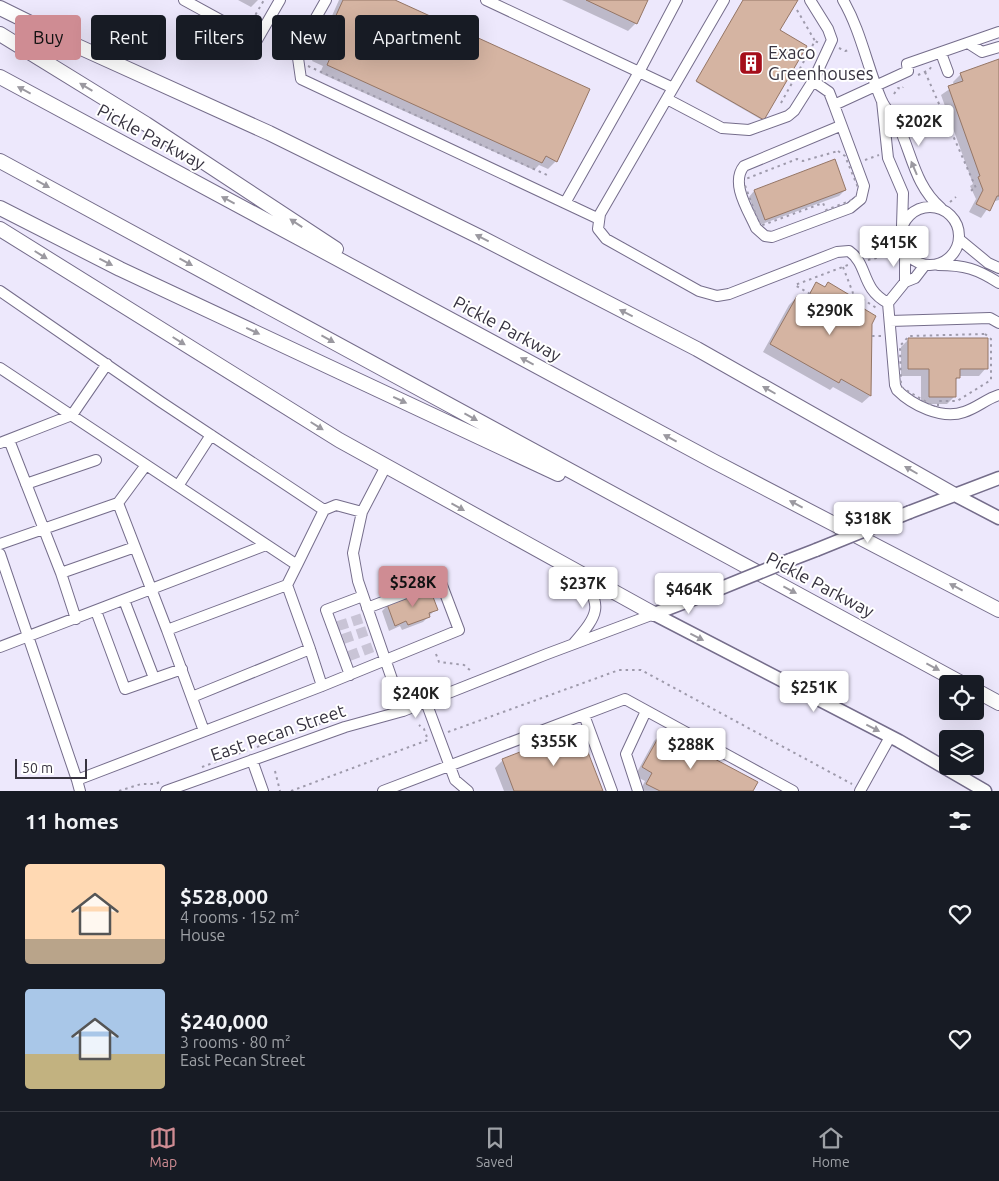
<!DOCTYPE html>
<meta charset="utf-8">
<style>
:root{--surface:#171b24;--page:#242831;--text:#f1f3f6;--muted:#9ea1a6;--line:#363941;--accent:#cf8c93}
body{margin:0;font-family:Ubuntu,sans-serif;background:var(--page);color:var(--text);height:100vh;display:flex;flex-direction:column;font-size:19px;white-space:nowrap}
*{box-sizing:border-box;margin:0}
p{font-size:16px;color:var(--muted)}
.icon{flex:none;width:28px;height:28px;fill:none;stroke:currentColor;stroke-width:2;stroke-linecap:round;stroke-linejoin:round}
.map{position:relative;height:791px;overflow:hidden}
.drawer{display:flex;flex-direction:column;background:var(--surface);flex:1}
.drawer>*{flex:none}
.banner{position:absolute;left:15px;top:15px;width:500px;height:45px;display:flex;gap:10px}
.fabs{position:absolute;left:939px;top:675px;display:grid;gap:10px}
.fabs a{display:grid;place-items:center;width:45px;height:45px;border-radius:5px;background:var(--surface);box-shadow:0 5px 20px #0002;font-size:25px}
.scale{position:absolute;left:15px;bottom:12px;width:72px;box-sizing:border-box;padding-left:5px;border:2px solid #373340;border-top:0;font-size:14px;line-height:18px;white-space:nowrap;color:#373340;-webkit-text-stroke:4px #fff;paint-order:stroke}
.price{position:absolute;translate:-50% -42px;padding:0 11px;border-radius:5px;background:#fff;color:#222;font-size:16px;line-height:32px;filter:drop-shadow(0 1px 2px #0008)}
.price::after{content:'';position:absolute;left:50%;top:30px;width:15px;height:11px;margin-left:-8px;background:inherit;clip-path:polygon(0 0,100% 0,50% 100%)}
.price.active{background:var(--accent);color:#111}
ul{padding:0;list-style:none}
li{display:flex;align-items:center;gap:15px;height:125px;padding:0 25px}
li span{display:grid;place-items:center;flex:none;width:140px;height:100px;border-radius:5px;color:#555}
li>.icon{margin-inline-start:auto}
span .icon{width:60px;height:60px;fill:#fffc;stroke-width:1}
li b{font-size:21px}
h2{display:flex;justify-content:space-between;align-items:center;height:60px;padding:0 25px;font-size:21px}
.chip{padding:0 18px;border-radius:5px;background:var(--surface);box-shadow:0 5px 20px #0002;font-size:18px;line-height:45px}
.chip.active{background:var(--accent);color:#111}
.menu{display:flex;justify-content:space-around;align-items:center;height:70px;border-top:1px solid var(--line);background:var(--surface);font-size:14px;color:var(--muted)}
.menu a{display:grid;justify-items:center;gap:2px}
.menu .active{color:var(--accent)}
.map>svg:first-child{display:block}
.shadow{fill:#0003}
.building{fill:#d5b4a2;stroke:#957666}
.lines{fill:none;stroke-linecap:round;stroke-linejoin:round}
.minor-tunnel{stroke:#c9c4d6;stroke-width:10;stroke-dasharray:10 5;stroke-linecap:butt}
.minor-casing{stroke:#756d8b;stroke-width:12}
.major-casing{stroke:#756d8b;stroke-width:15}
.highway-casing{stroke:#756d8b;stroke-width:16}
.path{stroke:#9e9aab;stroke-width:2;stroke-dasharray:2.5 4;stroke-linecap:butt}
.minor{stroke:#fff;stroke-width:10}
.major{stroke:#fff;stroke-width:12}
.highway{stroke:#fff;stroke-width:14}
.major-bridge-casing{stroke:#756d8b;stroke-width:15;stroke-linecap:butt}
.major-bridge{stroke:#fff;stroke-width:12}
.oneway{fill:#9b99a0}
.labels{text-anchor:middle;stroke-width:4;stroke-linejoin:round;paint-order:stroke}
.poi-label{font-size:18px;fill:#373340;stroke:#fff;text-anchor:start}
.street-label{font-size:18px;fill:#373340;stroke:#fff}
</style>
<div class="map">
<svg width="999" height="791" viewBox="0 0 999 791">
<rect width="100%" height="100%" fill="#ede8fc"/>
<path class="shadow" d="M 238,0 L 258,0 L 251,7 Z
M 339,0 L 392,0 L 556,161 L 548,169 L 539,165 L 534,170 L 320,73 L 323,66 L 312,61 Z
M 562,0 L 647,0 L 636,23 L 628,31 Z
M 743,0 L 796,0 L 779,31 L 762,120 L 696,82 Z
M 999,60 L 999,200 L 992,202 L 981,218 L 969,212 L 976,199 L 970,186 L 973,184 L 941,95 L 954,86 L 953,82 L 961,74 Z
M 845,190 L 839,196 L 759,225 L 749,197 L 754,191 Z
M 816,284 L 854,305 L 870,324 L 870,396 L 862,403 L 833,387 L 830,390 L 763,352 L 789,305 L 797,297 L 803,301 Z
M 909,339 L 986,368 L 979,376 L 959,376 L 955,381 L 955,396 L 947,404 L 921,404 L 921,376 L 901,376 L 901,347 Z
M 388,605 L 436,609 L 423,622 L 402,630 L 400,626 L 389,631 L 382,611 Z
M 662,733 L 751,791 L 640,791 L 645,781 L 635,776 L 654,741 Z
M 503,760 L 601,791 L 504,791 L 495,768 Z"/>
<path class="building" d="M 343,0 L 395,0 L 590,89 L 557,162 L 546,156 L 542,163 L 327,65 L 330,58 L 319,53 Z
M 586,0 L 648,0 L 637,24 Z
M 743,0 L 798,0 L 780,30 L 807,46 L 764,120 L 696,81 Z
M 999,59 L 999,196 L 997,196 L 990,211 L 976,204 L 983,190 L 978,177 L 980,176 L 948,86 L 963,81 L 960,73 Z
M 835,159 L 846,190 L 765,220 L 754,190 Z
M 816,282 L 825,287 L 828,282 L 858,300 L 856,304 L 876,316 L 872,324 L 871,396 L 841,379 L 839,383 L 770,344 L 797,296 L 806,301 Z
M 908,338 L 988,338 L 988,369 L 960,369 L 960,378 L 956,378 L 956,397 L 929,397 L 929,369 L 908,369 Z
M 430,589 L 438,610 L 429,613 L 430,617 L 408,625 L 406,621 L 395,626 L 387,604 Z
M 579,729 L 603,791 L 514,791 L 502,759 Z
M 662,731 L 758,782 L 753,791 L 660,791 L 646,784 L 652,773 L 642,767 Z"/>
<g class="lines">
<path class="minor-tunnel" d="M 338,626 L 363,618
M 343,639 L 367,631
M 349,656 L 373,647"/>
<defs>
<path id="minor" d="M 184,0 L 257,40 L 280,0
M 326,0 L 297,51 L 301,79 L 599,219
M 486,0 L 673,88
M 724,0 L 600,214 L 598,229 L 606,239 L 699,291 L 717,296 L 729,294 L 837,252 L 849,251 C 869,265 860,288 888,303
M 810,0 L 828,29 L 832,40 L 813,81
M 843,0 C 861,31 867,66 881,99 C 885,109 893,116 898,125 C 912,154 915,186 941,208
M 968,43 L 982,52 L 999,47
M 941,53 L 948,72
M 667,99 L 722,128 L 749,130 L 788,116 L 794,111 L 813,81 L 829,92 L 834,105
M 882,101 L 888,158 L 903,193 L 902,226
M 840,126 L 744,166 C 730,183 748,210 756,228 L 765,236 L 772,237 L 850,208 L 861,199 L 864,186 L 834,105 L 908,71 L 907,64 L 999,32
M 565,203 L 639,72 L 677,0
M901 236a29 29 0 1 1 58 0a29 29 0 1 1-58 0Z
M 959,239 L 988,263 L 999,268
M 925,265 L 915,278 L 905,282 L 888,303 L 895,385 L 897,390 C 912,405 942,420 964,412 C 977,408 986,399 999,395
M 938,265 C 965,265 977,269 999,283
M 905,282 L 905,253
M 0,291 L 161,402 L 324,510
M 890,321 L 990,318 L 999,323
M 0,368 L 297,565 L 324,510 L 336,505 L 362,512
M 9,440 L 61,573
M 0,443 L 72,415 L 107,364
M 146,465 L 118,503 L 167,630
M 386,466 L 362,512 L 353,553 L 358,581 L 403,711
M 26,484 L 96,460
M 178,486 L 211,435
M 0,544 L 118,503
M 0,554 L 77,780
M 287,585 L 310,649
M 124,600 L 154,678
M 96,611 L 125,689 L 182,669
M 76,619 L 61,573 L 135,547
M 574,643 C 598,615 605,605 578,575
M 0,647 L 266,545
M 350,675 L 326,610 L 363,596
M 192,697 L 310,649 L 322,686
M 426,702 L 455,780 L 468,791
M 584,715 L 612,791
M 204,731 L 167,630 L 287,585 L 297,565
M 252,760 L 263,791
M 80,791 L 77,780 L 322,686 L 459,630 L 440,580 L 367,608
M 166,791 L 345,727 L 403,711 L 547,654 L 654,614
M 383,791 L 625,699 L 793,791
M 638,791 L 626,754 L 646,711
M 860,791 L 890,737"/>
<path id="major" d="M 953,494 L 999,518
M 910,512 L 999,478
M 790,560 L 816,550
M 654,614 L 899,741 L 985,791
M 654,614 L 714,591"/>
<path id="highway" d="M 0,8 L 77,46 L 269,133 L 482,238 L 697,349 L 953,494
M 0,34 L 146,124 L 336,249
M 0,77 L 713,461 L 999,610
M 0,161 L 963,684
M 0,208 L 120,269 L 558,474
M 0,229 L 339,440 L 654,614
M 975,690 L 999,703"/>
</defs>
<use href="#minor" class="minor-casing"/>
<use href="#major" class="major-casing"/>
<use href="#highway" class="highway-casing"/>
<path class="path" d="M 797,10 L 815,41
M 249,26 L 264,0
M 839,48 L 845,51 L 849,50
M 308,66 L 547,175
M 925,72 L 976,188 L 970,191
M 918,75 L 929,70 L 932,66
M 894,94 L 898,88 L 902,89 L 903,87
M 781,103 L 815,41 L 819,43
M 838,151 L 845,156 L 859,190 L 855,199 L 826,210 L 823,203 L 760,226 L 743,180 L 797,159 L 803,161 Z
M 865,160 L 879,155
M 950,202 L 956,197
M 868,260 L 892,254
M 843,267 L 853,293 L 878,309
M 810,294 L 795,285 L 848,265
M 985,334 L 991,339 L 991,380 L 957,401 L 938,401 L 938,409 L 901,387 L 900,346 L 909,336 Z
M 872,336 L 881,336
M 436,654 L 439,662 L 464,665 L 472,672
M 448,732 L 619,670 L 641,670 L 852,784
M 202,767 L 339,717
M 275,771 L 280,791
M 119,791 L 141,784 L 155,784 L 162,781
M 291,791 L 428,740 L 424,729 L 419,725"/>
<use href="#minor" class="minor"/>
<use href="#major" class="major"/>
<use href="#highway" class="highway"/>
<defs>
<path id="major-bridge" d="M 816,550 L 910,512
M 714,591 L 790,560"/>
</defs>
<use href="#major-bridge" class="major-bridge-casing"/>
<use href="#major-bridge" class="major-bridge"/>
</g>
<defs><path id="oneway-solid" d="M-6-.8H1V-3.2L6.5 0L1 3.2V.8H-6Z" transform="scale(1.25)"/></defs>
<g class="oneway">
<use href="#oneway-solid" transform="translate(86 87) rotate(-149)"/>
<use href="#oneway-solid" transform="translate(24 90) rotate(-152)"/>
<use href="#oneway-solid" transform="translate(914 168) rotate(-113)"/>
<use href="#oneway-solid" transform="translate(43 184) rotate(29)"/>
<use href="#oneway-solid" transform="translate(228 200) rotate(-152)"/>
<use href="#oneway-solid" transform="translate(296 223) rotate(-147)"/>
<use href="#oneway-solid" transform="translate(482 238) rotate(-153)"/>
<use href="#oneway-solid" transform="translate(41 255) rotate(32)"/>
<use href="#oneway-solid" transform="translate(106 262) rotate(27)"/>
<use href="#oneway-solid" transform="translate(186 262) rotate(29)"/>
<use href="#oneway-solid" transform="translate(626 313) rotate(-153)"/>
<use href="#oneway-solid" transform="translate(253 331) rotate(25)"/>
<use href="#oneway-solid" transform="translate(328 339) rotate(29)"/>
<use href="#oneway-solid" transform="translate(179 341) rotate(32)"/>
<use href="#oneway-solid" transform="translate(527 361) rotate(-152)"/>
<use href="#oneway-solid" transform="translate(769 390) rotate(-150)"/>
<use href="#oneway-solid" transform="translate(400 400) rotate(25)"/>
<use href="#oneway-solid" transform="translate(471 417) rotate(29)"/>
<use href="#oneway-solid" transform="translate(317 426) rotate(32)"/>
<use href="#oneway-solid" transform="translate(670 438) rotate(-152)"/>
<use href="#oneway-solid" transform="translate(911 470) rotate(-150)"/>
<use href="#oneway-solid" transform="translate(796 504) rotate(-152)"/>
<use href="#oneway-solid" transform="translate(458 507) rotate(29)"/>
<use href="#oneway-solid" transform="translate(956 587) rotate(-152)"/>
<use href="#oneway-solid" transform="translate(790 590) rotate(28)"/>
<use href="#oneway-solid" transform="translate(697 637) rotate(27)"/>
<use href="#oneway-solid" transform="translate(933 667) rotate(28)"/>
<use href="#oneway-solid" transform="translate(873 728) rotate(27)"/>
</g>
<defs>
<symbol id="building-square" viewBox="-11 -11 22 22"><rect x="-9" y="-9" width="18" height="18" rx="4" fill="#a50e1a" stroke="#fff"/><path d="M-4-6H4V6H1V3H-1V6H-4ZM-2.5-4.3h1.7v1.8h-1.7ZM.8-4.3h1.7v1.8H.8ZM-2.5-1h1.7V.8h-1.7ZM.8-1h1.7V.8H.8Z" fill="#fff"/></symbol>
</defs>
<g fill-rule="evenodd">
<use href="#building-square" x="737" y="49" width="28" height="28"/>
</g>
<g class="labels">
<g class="poi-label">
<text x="768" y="59">Exaco<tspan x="768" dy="21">Greenhouses</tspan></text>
</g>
<g class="street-label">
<text transform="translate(151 137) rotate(28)" y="6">Pickle Parkway</text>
<text transform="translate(507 329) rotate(28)" y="6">Pickle Parkway</text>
<text transform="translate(820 585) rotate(28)" y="6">Pickle Parkway</text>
<text transform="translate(278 733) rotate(-19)" y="6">East Pecan Street</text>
</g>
</g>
</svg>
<div class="fabs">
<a><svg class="icon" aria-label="locate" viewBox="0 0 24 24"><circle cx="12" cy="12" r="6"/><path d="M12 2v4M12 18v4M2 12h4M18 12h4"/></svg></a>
<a><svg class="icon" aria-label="layers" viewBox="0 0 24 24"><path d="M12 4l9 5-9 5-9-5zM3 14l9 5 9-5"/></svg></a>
</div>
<div class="scale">50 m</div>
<b class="price" style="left:919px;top:147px">$202K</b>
<b class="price" style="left:894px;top:268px">$415K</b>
<b class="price" style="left:830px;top:336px">$290K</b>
<b class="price" style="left:868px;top:544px">$318K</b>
<b class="price active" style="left:413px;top:608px">$528K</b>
<b class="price" style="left:583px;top:609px">$237K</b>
<b class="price" style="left:689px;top:615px">$464K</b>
<b class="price" style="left:814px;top:713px">$251K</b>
<b class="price" style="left:416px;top:719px">$240K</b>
<b class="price" style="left:554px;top:767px">$355K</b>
<b class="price" style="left:691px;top:770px">$288K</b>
<div class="banner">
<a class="chip active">Buy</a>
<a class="chip">Rent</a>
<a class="chip">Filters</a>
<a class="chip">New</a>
<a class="chip">Apartment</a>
</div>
</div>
<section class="drawer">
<h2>11 homes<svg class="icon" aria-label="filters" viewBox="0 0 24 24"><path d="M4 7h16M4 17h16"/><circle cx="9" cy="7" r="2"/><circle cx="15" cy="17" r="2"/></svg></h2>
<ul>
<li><span style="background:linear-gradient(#ffd9b3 75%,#b9a48a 0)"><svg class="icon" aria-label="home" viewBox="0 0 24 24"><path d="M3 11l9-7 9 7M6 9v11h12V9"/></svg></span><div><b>$528,000</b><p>4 rooms · 152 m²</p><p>House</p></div><svg class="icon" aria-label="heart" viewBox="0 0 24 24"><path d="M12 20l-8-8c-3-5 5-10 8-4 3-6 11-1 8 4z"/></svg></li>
<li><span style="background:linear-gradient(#a9c7e8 65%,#c2b280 0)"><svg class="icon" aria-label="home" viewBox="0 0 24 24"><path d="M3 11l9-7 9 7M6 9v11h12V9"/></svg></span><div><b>$240,000</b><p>3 rooms · 80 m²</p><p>East Pecan Street</p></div><svg class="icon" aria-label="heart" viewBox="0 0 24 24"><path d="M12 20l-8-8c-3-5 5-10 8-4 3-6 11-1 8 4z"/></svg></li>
</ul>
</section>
<nav class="menu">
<a class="active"><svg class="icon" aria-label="map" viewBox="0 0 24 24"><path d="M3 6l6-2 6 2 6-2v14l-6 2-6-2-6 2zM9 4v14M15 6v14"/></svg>Map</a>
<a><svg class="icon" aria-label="saved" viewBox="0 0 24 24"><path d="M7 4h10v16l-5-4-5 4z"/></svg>Saved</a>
<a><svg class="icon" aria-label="home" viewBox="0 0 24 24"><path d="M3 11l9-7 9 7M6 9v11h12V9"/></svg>Home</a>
</nav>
